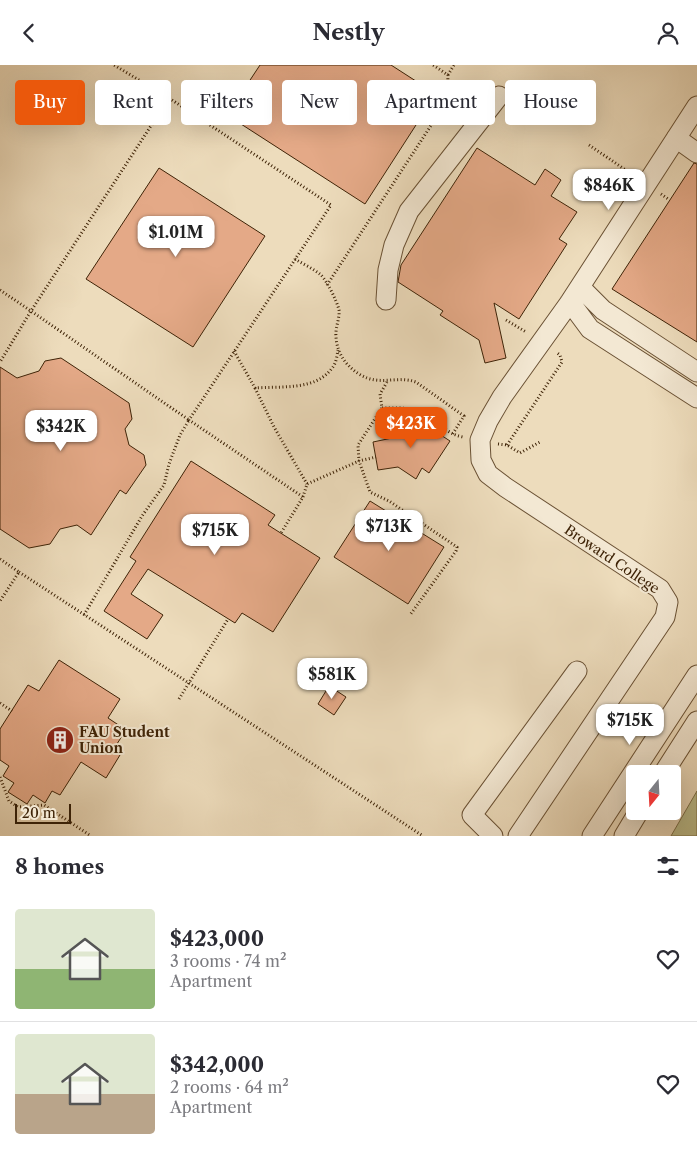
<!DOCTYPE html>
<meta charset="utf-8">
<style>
:root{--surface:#fff;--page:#f7f7f7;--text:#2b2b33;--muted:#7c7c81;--line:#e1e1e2;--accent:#ea580c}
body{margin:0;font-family:"Libre Caslon Text",serif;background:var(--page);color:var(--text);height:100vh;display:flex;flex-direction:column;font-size:19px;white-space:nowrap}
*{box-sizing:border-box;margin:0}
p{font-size:16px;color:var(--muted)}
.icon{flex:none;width:28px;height:28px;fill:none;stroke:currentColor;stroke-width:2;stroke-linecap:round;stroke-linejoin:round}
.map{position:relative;height:771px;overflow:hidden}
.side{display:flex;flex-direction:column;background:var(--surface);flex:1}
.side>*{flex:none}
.guide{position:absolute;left:15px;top:15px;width:668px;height:45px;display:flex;gap:10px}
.needle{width:32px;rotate:198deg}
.fabs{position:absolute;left:626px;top:700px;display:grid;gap:10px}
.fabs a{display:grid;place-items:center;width:55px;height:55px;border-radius:5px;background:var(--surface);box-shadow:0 5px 20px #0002;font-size:25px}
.scale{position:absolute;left:15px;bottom:12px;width:56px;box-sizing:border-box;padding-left:5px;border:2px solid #3e2307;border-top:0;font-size:14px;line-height:18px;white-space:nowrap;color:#3e2307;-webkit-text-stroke:4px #f3e8d3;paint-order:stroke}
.price{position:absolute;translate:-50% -42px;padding:0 11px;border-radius:10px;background:#fff;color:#222;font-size:16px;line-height:32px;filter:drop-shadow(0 1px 2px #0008)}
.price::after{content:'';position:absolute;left:50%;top:30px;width:15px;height:11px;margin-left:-8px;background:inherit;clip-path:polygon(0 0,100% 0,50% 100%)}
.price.current{background:var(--accent);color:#fff}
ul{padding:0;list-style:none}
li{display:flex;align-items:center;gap:15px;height:125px;padding:0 15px}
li+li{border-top:1px solid var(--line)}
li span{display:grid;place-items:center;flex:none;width:140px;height:100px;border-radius:5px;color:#555}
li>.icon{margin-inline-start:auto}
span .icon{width:60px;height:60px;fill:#fffc;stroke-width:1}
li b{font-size:21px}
h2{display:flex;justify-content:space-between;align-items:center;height:60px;padding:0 15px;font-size:21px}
.pill{padding:0 18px;border-radius:5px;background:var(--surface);box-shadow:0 5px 20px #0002;font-size:18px;line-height:45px}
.pill.current{background:var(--accent);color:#fff}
header{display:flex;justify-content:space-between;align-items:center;height:65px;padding:0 15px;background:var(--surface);font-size:22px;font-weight:700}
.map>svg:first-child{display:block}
.green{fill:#bcbf8e;stroke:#7d714a}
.building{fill:#e4a987;stroke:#3e2307}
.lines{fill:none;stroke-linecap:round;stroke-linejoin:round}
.minor-casing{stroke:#6a5134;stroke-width:21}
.path{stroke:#3e2307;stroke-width:3;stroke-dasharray:1 2.5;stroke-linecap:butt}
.minor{stroke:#f3e8d3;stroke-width:19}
.labels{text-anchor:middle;stroke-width:4;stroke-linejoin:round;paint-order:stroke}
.street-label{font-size:14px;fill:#3e2307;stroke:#f3e8d3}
.poi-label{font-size:14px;font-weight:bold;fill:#3e2307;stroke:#f3e8d3;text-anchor:start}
</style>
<header><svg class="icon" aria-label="back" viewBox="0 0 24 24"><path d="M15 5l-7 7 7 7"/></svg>Nestly<svg class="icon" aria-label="person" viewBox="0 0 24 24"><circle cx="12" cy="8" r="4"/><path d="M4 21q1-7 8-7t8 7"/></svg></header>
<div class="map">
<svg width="697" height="771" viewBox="0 0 697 771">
<rect width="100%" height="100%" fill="#eddcbc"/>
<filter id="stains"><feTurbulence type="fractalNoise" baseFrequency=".004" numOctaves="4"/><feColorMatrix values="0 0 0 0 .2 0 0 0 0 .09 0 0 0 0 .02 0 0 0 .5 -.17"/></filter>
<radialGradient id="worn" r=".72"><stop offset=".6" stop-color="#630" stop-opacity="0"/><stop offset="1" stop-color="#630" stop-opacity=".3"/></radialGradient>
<path class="green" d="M 697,726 L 697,771 L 671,771 Z"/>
<path class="building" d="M 260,0 L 391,0 L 436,29 L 365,139 L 227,50 Z
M 477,83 L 535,120 L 545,104 L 561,115 L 551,131 L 577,147 L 559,174 L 567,179 L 519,254 L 494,238 L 506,293 L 485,298 L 479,275 L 440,250 L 443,246 L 398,217 L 401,200 Z
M 694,98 L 697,99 L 697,277 L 612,224 Z
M 159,103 L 265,171 L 193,282 L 86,214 Z
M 61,293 L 129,338 L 132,354 L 125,364 L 129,380 L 144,390 L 146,400 L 126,429 L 120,425 L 91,470 L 77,460 L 60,464 L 50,479 L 29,483 L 0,464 L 0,302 L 17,313 L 39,306 L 45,296 Z
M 418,355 L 450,376 L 429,408 L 422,403 L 416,414 L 398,402 L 378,405 L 373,377 L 392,373 L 403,356 L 413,362 Z
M 191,396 L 275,450 L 268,460 L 320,493 L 273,567 L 242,548 L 235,558 L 148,504 L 131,529 L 163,550 L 147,574 L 104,546 L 136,496 L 130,492 Z
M 370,436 L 444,482 L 408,539 L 334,492 Z
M 59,595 L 120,634 L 108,653 L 126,665 L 113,685 L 120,690 L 106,713 L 81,697 L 60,730 L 52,726 L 45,738 L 33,730 L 27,739 L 8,727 L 14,718 L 3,711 L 9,701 L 0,695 L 0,664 L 28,620 L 39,626 Z
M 329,621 L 346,632 L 334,650 L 318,639 Z"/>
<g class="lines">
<defs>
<path id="minor" d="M 676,73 L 697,88
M 580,222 L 603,245 L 697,307
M 386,235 L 388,205 L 394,180 L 409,146 L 499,31
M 570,237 L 590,264 L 697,333
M 663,709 L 697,656
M 493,771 L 472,750 L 577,606
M 518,771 L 665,552 L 668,537 L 660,524 L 505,422 L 488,409 L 481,395 L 480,375 L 488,356 L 502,332 L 570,237 L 697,41
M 592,771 L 697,610
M 624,771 L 639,746"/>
</defs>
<use href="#minor" class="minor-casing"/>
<path class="path" d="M 448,10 L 454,0
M 169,33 L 331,140 L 189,355 L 303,432 L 281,468
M 589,80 L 633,110
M 661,129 L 668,134
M 295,194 C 303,199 314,204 321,210 C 327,216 337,236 339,245 C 340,253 335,263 336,272 C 337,288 346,301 359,309 C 380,322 396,310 416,317 L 464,351 L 452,370
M 327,220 L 447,36 L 448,10 L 433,0
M 0,225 L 31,246 L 0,297
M 506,255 L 526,267
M 234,286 L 255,323 C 280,321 316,326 332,303 C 336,299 337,291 338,285
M 387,317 L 380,329 L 382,343 L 358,380 L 359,396 L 370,427 L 389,436 L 457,482 L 456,486 L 410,550
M 255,323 L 274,362 L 307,419
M 382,343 C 395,343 410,342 422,347 C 438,353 442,368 463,372
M 498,379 L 507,380 L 520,388 L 540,377
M 507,380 L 562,297 L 560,290 L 556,287
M 303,432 L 307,419 L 359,396 L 376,392
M 0,494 L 19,507 L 0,536
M 19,507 L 423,771
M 84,550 L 142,451 L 164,420 L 169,399 L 180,370 L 189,355 L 31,246 L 169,33 L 114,0
M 179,634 L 228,554
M 0,638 L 12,646
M 0,712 L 9,736 L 18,742 L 44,740 L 91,771"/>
<use href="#minor" class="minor"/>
</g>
<defs>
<symbol id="building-disc" viewBox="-11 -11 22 22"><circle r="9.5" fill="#8f2418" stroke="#f3e8d3"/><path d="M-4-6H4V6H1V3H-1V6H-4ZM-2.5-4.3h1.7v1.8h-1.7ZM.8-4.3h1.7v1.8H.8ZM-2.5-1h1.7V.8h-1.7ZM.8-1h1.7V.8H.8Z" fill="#fff"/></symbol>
</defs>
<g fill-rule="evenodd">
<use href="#building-disc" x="44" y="659" width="32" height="32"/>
</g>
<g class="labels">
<g class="street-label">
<text transform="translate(612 494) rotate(34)" y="5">Broward College</text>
</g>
<g class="poi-label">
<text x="79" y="672">FAU Student<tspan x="79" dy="16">Union</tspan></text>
</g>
</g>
<rect width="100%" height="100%" filter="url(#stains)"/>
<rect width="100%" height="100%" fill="url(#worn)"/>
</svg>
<div class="fabs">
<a><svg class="needle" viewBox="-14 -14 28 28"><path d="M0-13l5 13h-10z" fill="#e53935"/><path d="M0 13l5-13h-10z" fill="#7c7c81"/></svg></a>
</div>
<div class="scale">20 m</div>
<b class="price" style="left:609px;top:146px">$846K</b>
<b class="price" style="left:176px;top:193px">$1.01M</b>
<b class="price current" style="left:411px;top:384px">$423K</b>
<b class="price" style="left:61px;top:387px">$342K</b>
<b class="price" style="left:389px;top:487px">$713K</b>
<b class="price" style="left:215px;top:491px">$715K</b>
<b class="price" style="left:332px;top:635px">$581K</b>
<b class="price" style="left:630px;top:681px">$715K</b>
<div class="guide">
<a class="pill current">Buy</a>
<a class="pill">Rent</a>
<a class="pill">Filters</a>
<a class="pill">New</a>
<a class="pill">Apartment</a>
<a class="pill">House</a>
</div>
</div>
<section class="side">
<h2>8 homes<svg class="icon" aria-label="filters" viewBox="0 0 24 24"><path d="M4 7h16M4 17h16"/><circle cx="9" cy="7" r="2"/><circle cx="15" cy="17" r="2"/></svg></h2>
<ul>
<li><span style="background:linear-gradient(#dfe7d0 60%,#8fb573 0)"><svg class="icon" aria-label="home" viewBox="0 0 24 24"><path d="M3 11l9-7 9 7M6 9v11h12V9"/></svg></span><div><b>$423,000</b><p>3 rooms · 74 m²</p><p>Apartment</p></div><svg class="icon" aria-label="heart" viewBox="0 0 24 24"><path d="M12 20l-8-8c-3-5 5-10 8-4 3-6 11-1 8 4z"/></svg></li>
<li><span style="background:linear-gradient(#dfe7d0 60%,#b9a48a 0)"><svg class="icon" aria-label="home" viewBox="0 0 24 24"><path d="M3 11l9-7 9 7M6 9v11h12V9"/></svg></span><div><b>$342,000</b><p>2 rooms · 64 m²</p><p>Apartment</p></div><svg class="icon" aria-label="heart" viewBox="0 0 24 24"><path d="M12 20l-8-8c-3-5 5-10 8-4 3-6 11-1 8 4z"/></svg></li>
</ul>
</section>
